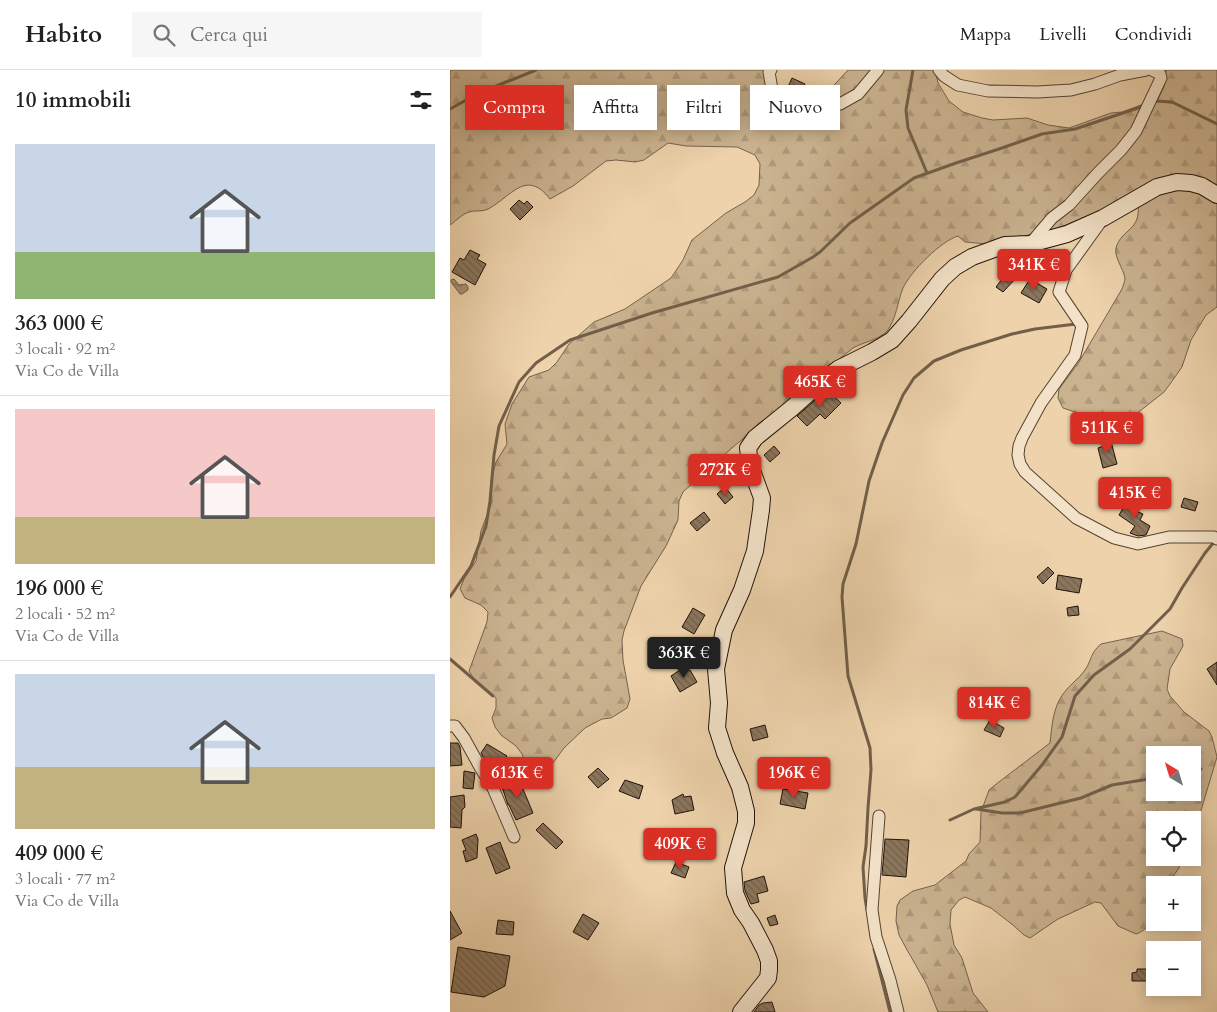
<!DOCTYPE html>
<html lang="it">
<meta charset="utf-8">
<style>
:root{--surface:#fff;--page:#f6f6f6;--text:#202124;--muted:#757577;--line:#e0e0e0;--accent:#d93025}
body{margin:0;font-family:Cardo,serif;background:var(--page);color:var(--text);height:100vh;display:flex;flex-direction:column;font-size:19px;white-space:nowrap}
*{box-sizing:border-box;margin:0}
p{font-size:16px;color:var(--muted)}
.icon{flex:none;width:28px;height:28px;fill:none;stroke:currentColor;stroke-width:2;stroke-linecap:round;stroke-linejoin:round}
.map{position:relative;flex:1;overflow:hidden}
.drawer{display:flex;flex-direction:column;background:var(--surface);width:450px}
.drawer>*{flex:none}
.top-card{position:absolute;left:15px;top:15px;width:475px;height:45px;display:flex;gap:10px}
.needle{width:32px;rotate:322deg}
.buttons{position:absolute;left:696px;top:676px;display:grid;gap:10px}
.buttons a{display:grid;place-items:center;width:55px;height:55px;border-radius:0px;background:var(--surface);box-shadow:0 2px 12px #0003;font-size:25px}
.price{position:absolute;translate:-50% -42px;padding:0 11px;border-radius:5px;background:var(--accent);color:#fff;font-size:16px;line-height:32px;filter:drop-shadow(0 1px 2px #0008)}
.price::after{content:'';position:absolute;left:50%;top:30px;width:15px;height:11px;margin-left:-8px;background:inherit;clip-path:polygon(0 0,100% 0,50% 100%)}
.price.active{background:#222;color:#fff}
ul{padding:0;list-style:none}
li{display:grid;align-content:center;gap:10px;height:265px;padding:0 15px}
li+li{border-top:1px solid var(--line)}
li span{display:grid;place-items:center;height:155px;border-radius:0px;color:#555}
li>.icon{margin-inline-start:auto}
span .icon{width:90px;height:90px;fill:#fffc;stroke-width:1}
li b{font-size:21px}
h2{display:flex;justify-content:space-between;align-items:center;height:60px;padding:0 15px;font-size:21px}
.pill{padding:0 18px;border-radius:0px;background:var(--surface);box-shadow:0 2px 12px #0003;font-size:18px;line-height:45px}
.pill.active{background:var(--accent);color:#fff}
header{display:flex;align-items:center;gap:30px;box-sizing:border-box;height:70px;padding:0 25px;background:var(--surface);border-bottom:1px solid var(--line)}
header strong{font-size:24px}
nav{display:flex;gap:28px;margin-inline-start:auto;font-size:18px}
.search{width:350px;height:45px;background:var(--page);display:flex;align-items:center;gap:12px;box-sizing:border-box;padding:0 18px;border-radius:0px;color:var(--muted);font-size:19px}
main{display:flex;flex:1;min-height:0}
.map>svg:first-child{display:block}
.forest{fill:url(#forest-firs);stroke:#75624c;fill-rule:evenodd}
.water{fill:url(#water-ripples);stroke:#715f49}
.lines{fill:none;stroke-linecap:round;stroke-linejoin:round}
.stream{stroke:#715f49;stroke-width:3}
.building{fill:url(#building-back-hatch);stroke:#201309}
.street-casing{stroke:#534332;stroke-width:13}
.secondary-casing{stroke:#201309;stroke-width:18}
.street{stroke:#f3e2c8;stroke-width:11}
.secondary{stroke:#f3e2c8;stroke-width:16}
</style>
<header>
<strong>Habito</strong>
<div class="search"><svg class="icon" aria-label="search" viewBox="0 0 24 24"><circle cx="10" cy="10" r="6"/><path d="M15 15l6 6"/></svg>Cerca qui</div>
<nav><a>Mappa</a><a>Livelli</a><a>Condividi</a></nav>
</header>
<main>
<section class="drawer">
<h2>10 immobili<svg class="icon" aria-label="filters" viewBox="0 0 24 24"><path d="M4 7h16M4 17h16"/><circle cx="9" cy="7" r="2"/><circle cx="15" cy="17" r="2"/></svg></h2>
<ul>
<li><span style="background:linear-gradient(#c9d6e8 70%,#8fb573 0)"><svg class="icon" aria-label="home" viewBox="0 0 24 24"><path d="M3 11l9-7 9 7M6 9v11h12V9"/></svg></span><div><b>363 000 €</b><p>3 locali · 92 m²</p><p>Via Co de Villa</p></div></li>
<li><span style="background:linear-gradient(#f6c9c9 70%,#c2b280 0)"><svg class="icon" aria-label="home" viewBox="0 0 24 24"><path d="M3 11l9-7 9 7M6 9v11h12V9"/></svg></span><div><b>196 000 €</b><p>2 locali · 52 m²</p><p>Via Co de Villa</p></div></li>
<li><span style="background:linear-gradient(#c9d6e8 60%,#c2b280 0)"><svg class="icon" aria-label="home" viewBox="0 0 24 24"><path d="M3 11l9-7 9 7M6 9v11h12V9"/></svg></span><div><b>409 000 €</b><p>3 locali · 77 m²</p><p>Via Co de Villa</p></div></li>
</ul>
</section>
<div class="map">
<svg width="767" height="942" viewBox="0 0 767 942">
<defs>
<pattern id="forest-firs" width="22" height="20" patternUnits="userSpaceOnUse" patternTransform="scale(1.25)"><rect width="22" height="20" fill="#cab28f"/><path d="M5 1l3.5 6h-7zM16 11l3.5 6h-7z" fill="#ad987a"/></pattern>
<pattern id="water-ripples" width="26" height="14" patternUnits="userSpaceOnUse" patternTransform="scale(1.25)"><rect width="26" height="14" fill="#a79174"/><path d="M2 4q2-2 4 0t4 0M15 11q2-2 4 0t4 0" fill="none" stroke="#88755d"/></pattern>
<pattern id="building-back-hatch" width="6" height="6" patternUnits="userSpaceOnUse" patternTransform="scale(1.25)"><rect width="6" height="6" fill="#8b765d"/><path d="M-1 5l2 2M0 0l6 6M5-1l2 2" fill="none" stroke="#71604b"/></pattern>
</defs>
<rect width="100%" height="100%" fill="#edd2ab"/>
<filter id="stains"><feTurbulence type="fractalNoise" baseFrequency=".004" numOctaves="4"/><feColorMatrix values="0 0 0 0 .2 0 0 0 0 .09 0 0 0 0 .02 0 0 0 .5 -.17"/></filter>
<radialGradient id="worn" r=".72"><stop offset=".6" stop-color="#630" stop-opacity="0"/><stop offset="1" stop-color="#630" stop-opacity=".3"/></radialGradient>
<path class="forest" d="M 0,0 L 324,0 L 326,22 L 343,34 L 364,32 L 374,26 L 398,0 L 489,0 L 486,4 L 488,13 L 499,31 L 513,42 L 532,48 L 543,50 L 577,48 L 598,55 L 619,58 L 661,43 L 672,42 L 699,32 L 708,26 L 714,17 L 716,0 L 767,0 L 767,237 L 756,245 L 741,270 L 732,297 L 720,314 L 714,322 L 676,352 L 667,355 L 631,344 L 613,338 L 608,328 L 609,319 L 629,292 L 672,219 C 673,216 675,211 675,208 C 673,198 664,187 666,178 C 671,159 691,161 688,135 L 651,141 L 606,159 L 537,174 L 515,172 L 508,166 C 491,171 461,201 453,218 C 448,230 446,250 437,261 C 429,270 413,272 403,278 C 398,282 393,286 388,290 L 283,377 L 233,422 L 229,431 L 228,450 L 216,476 L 191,516 L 174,561 L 172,570 L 173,590 L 180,629 L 177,638 L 161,648 L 152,649 L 135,658 L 114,678 L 103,693 L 88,705 L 79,703 L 72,684 L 66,676 L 51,665 L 45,657 L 42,648 L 46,638 L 46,628 L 24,609 L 19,601 L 37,552 L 38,542 L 31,535 L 15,528 L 10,519 L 14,509 L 26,491 L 31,461 L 42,432 L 41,411 L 46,392 L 57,374 L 55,354 L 62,334 L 79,307 L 99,300 L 107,292 L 119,274 L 144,252 L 175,239 L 221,208 L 233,190 L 242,170 L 276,143 L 295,132 L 304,125 L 309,115 L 310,94 L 305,85 L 287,77 L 236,76 L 218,73 L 194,90 L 185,92 L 166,90 L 156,91 L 123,116 L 100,129 C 76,98 61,127 38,139 C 33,142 25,140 19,142 C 12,144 6,151 0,155 Z
M 712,561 L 732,569 L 733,576 L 720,599 L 717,619 L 720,626 L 734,642 L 759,661 L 762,667 L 767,687 L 749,747 L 743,759 L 742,750 L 705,750 L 705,788 L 730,788 L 729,798 L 717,815 L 705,815 C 705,833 707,857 686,864 L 668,856 L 651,833 L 645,832 L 608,849 L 580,868 L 574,865 L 563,855 L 541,838 L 515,827 L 509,830 L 501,840 L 500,854 L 504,875 L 512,888 L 523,923 L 538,942 L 488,942 L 477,915 L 456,878 L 449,865 L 446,851 L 447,836 L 450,830 L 463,821 L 485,815 L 516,791 L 519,784 L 530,772 L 531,742 L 539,720 L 545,715 L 600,673 C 602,655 603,638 613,624 C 619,615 629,609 635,600 C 642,590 640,583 651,574 ZM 705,685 L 742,685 L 742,722 L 705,722 Z"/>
<path class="water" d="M 4,209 L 9,215 L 16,214 L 18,217 L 18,220 L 12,224 L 10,224 L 1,212 L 1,210 Z"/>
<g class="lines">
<path class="stream" d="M 463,0 L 456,40 L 458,58 L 477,103
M 706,31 L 722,32 L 767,54
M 702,33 L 706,31 L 712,18
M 0,39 L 29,23 L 86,0
M 0,527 L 21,496 L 36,456 L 40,431 L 44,385 L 49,356 L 69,312 L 86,293 L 120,270 L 202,243 L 328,207 L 363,187 L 370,182 L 400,153 L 464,108 L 506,93 L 549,79 L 592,64 L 625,59 L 694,36
M 0,589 L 43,626
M 742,700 L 751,699
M 526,739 L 552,743 L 570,743 L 631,728 L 662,715 L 705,708
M 500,750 L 524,739 L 555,732 L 565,727 L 592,695 L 612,667 L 625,626 L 644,605 L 680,579 L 720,539 L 732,518 L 755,483 L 764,472
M 417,840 L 415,828 L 413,797 L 416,776 L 418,738 L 421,700 L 420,678 L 398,606 L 392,527 L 393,514 L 406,474 L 419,411 L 432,373 L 453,325 L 464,308 L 484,291 L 511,280 L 562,264 L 585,259 L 626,254
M 424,879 L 440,942"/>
</g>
<path class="building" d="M 342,8 L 355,14 L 352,22 L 338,17 Z
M 69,130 L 74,134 L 77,131 L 83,137 L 70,150 L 60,139 Z
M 20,180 L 30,185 L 27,189 L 36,194 L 25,215 L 2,202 L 10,188 L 14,190 Z
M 558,201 L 566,208 L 553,222 L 546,217 Z
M 580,209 L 597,219 L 589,233 L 571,223 Z
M 377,320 L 391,333 L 375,349 L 370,344 L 357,356 L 347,346 Z
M 660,368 L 667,394 L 653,398 L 648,378 L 654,376 L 653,370 Z
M 324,376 L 330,383 L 320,392 L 314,385 Z
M 275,417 L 283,427 L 275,434 L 267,424 Z
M 734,428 L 748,432 L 745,441 L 731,437 Z
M 676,433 L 691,436 L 688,442 L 693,444 L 690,450 L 700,456 L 696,465 L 688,466 L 680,463 L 685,456 L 669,445 Z
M 254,442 L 260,450 L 247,461 L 240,453 Z
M 598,497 L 604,503 L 593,514 L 587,507 Z
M 608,505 L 632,509 L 629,523 L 606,519 Z
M 628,536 L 629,545 L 618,546 L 617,538 Z
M 243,538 L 255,545 L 244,564 L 232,557 Z
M 767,592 L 767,615 L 757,599 Z
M 233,598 L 236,602 L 240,600 L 247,612 L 230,622 L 221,606 Z
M 540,650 L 554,658 L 550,667 L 534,660 Z
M 315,655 L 318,667 L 303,671 L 300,659 Z
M 0,673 L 8,673 L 10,677 L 12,695 L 0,696 Z
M 37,674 L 57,686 L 55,689 L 57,692 L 53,700 L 33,687 L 31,683 Z
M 148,698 L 159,709 L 148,718 L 138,707 Z
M 14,701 L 25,703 L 23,719 L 13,718 Z
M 68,707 L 83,743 L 66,750 L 59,735 L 58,735 L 51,714 Z
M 175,710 L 193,716 L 189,729 L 169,721 Z
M 333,719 L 358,723 L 355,739 L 330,734 Z
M 233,724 L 234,727 L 241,726 L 244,740 L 225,744 L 222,730 Z
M 14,725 L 15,737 L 12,740 L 11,758 L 0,757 L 0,727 Z
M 93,753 L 113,772 L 106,779 L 86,760 Z
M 26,764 L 28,769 L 27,788 L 16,792 L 13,781 L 16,780 L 12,770 Z
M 435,769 L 459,770 L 456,807 L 432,805 Z
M 50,772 L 60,798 L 46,804 L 36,778 Z
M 226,792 L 239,797 L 235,808 L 221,803 Z
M 314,806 L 318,821 L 307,824 L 309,832 L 301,834 L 295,821 L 294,812 Z
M 0,841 L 12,863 L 0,870 Z
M 133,844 L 149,853 L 138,870 L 123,862 Z
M 325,845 L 328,854 L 320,856 L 317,848 Z
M 48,850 L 64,852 L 63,865 L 46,864 Z
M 8,877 L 60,886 L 55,916 L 34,927 L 1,922 Z
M 687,899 L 704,899 L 705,911 L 682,911 L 682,903 L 687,902 Z
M 322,932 L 325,942 L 304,942 L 309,935 L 313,933 Z"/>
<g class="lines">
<defs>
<path id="street" d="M 321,0 L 319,2 L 323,25 L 333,33 L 346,38 L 360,39 L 390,34 L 408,24 L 428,0
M 489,0 L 494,6 L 508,15 L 538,21 L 587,22 L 621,20 L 645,14 L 670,5 L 696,0
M 652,150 L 616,200 L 609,222 L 632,256 L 625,285 L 591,333 L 572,368 L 569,376 L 568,385 L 570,394 L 575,402 L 626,448 L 664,468 L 688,474 L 719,467 L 764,467 L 767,469
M 580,174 L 602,148 L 619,135 L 648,103 L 671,80 L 686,61 L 711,8 L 710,4 L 702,0
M 0,656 L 5,656 L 14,668 L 30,697 L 43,718 L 64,767
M 429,746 L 422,840 L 426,867 L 440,910 L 448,942"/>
<path id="secondary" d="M 291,942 L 318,908 L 319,900 L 319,891 L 315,880 L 301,853 L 292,840 L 285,823 L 283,798 L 296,753 L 296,741 L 290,717 L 275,683 L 267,658 L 269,633 L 266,599 L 274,560 L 292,520 L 305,481 L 311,440 L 312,428 L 300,395 L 298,378 L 305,368 L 342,338 L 370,313 L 388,299 L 422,282 L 442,270 L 459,251 L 492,209 L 505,197 L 522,187 L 555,175 L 580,174 L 617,164 L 653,148 L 707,117 L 727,112 L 741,113 L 752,116 L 767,125"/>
</defs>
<use href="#street" class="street-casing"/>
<use href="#secondary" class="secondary-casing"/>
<use href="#street" class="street"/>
<use href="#secondary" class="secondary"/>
</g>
<rect width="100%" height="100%" filter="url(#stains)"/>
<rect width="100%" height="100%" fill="url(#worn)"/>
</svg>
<div class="buttons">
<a><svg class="needle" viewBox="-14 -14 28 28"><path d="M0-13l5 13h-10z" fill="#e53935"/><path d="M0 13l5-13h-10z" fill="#757577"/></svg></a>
<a><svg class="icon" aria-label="locate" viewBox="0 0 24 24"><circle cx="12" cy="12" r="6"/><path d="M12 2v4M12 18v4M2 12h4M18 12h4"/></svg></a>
<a>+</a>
<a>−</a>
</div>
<b class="price" style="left:584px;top:221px">341K €</b>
<b class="price" style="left:370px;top:338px">465K €</b>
<b class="price" style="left:657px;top:384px">511K €</b>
<b class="price" style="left:275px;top:426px">272K €</b>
<b class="price" style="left:685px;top:449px">415K €</b>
<b class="price active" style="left:234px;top:609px">363K €</b>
<b class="price" style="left:544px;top:659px">814K €</b>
<b class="price" style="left:67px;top:729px">613K €</b>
<b class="price" style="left:344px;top:729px">196K €</b>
<b class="price" style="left:230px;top:800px">409K €</b>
<div class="top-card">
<a class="pill active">Compra</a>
<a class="pill">Affitta</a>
<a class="pill">Filtri</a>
<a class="pill">Nuovo</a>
</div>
</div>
</main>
